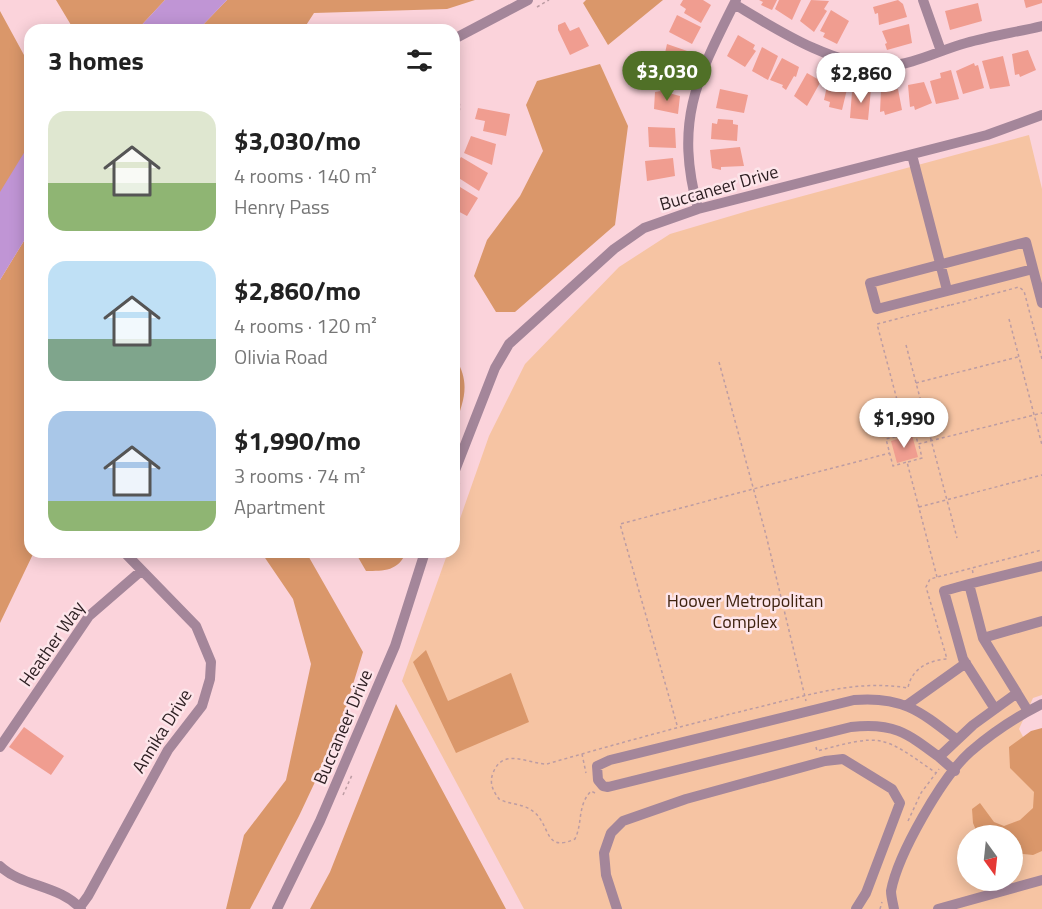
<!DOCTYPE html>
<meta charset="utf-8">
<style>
:root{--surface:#fff;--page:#f6f6f6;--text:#222;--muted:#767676;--accent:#507027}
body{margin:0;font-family:"Titillium Web",sans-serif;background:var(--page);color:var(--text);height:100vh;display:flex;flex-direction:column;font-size:22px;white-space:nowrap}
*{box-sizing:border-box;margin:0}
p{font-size:20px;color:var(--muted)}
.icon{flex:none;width:33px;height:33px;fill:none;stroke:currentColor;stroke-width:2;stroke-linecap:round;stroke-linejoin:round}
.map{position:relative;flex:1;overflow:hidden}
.panel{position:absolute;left:24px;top:24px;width:436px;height:534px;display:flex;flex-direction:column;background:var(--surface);border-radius:18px;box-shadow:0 3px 15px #0003}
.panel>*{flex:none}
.needle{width:39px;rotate:165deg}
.tools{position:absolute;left:957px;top:825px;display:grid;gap:12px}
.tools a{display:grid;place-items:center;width:66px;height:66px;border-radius:50%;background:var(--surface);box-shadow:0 3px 15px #0003;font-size:30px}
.price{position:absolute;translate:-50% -51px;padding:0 14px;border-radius:21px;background:#fff;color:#222;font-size:20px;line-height:39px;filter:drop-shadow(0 2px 3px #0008)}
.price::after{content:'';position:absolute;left:50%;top:36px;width:18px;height:14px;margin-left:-9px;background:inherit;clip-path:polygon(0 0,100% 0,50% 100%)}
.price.selected{background:var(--accent);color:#fff}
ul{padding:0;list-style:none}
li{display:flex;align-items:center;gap:18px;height:150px;padding:0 24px}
li span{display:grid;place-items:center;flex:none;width:168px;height:120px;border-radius:18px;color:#555}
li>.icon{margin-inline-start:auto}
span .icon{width:72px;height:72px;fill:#fffc;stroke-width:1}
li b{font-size:26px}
h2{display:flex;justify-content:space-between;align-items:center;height:72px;padding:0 24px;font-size:26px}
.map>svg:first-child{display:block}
.green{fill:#f6c4a3;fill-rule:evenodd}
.forest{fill:#da976a}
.water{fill:#c095d5}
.building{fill:#f09d90}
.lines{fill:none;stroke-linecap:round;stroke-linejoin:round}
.path{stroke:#bc9ca3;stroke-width:1.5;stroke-dasharray:3 3;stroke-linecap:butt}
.minor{stroke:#a4869a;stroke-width:10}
.labels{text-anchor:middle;stroke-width:5;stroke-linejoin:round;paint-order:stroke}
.street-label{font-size:18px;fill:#2c1e21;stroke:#fde5ea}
.park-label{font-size:18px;fill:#402411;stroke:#fde5ea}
</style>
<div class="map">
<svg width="1042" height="909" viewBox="0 0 1042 909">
<rect width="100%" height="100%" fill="#fbd3db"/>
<path class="green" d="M 1029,135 L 1042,189 L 1042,695 L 1033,698 L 1019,729 L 1042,774 L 1042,909 L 524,909 L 402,681 L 448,552 L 454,552 L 455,533 L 489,436 L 525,364 L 619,267 L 670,234 L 751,210 ZM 968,836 L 1012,836 L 1012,880 L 968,880 Z"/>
<path class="forest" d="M 56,0 L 165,0 L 137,30 L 74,30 Z
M 227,0 L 475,0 L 447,9 L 314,13 L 303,30 L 198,30 Z
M 586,0 L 663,0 L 608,45 L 583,3 Z
M 0,11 L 30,66 L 30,153 L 0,197 Z
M 600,64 L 628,126 L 615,225 L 515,312 L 496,312 L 474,276 L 487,240 L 520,196 L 543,151 L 526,105 L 537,81 Z
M 30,231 L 30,552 L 34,552 L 0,623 L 0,280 Z
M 455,357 C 471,384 464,399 455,426 Z
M 261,552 L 306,552 L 363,652 L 338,733 L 299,816 L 250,909 L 226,909 L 244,835 L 286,780 L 311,664 L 293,599 Z
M 355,552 L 406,552 C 399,571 384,571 366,571 Z
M 426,650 L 448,701 L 511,673 L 529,722 L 456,753 L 413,662 Z
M 396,704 L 506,909 L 310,909 L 330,872 Z
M 1042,728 L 1042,851 L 1033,855 L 1013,853 L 1012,836 L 978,835 L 973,823 L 972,809 L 980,803 L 994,822 L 1004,826 L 1020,820 L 1033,808 L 1034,792 L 1010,768 L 1009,747 L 1031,731 Z"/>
<path class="water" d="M 165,0 L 227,0 L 198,30 L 137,30 Z
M 30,143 L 30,231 L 0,280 L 0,192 Z"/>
<path class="building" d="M 683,0 L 703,0 L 711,5 L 701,23 L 684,13 L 686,9 L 680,5 Z
M 759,0 L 777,0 L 772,10 L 761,5 L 763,2 Z
M 779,0 L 801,0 L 792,20 L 775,9 Z
M 811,0 L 829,1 L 824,9 L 827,11 L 814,32 L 800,21 Z
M 898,0 L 903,4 L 907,17 L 879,25 L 878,13 L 875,14 L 873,7 Z
M 1024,0 L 1042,0 L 1042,3 L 1026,8 Z
M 978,3 L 982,21 L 950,30 L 945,11 Z
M 831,10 L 849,21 L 837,44 L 823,37 L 825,33 L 820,31 Z
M 677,15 L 701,27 L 692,44 L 669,32 Z
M 565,22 L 570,31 L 579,27 L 589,46 L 570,55 L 558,30 L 558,25 Z
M 909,24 L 912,43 L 887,50 L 885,44 L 887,43 L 882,31 Z
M 738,35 L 755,45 L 753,49 L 756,51 L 745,67 L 727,56 Z
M 667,44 L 693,53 L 687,70 L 663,62 Z
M 762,47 L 778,56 L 768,80 L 752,71 Z
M 1028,50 L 1036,70 L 1020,77 L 1019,74 L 1015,75 L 1012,54 Z
M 1003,56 L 1010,86 L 990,89 L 982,61 Z
M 782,58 L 799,67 L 796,77 L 794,76 L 786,90 L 782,87 L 783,85 L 770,80 Z
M 974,63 L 975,66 L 978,65 L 984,88 L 963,94 L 956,71 Z
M 951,70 L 959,99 L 936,104 L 930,81 L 941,78 L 940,73 Z
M 807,73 L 821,81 L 807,106 L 794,96 Z
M 828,81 L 848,85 L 842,110 L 829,107 L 830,102 L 824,100 Z
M 924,82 L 932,103 L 915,110 L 914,106 L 910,107 L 908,85 Z
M 860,88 L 871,89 L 868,120 L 850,118 L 852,92 L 859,93 Z
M 720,89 L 748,95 L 744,113 L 716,108 Z
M 898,89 L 902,110 L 885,115 L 884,111 L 880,112 L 881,90 Z
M 661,91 L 680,96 L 678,114 L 654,109 L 655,92 Z
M 478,108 L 510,114 L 506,136 L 483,131 L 485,121 L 475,119 Z
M 718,119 L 733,120 L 733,124 L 738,125 L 737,141 L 711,139 L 712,123 L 717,124 Z
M 648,127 L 675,128 L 676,148 L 649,147 Z
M 471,136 L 496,144 L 492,165 L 464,153 Z
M 740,147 L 744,166 L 721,167 L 721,170 L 712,168 L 710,150 Z
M 461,157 L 488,173 L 479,191 L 454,175 L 454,168 Z
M 673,158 L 675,176 L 647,181 L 645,161 Z
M 460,187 L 478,198 L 467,216 L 454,209 L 454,195 Z
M 912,435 L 918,457 L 897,463 L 891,441 Z
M 24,727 L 64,756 L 51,775 L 9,747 Z"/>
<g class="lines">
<path class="path" d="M 537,7 L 549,0
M 454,79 L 460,107 L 454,136
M 951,305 L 1019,287 L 1024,291 L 1042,359
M 1009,319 L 1042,445
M 906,345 L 957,538
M 719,362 L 766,535 L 806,701
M 916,383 L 1018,357
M 906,434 L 877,324 L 950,305 L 949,303
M 908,462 L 922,458 L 919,445
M 454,497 L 460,482
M 919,507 L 1042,475
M 973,573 L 972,568 L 1042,550
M 937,577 L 907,462 L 893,466 L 886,439 L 915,432 L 918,444 L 1042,413
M 677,725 L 620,524 L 890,453
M 816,747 L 817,751 C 882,734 881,734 936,773
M 582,754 L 586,773
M 595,793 L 591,791 C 577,806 583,822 575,839 C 544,853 551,826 534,812 C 523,803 510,805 499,799 C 493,791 489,783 493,773 C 503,747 528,764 547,764 C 616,744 685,725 755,708 C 806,696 855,679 908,688 C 911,669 929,660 947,659 L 926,587 L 930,579 L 972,568
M 343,795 L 352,775
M 908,821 L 921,793 L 939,769
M 880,909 L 882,902"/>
<path class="minor" d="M 923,0 L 941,51
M 734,4 C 776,29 834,67 886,66 C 913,65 940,50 966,43 C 991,36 1017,32 1042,26
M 454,39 L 528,0
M 912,155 L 947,290
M 698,209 C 674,120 697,78 736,0
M 1033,269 L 877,309 L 870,283 L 1026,242 L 1042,303
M 454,473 L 495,368 L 509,344 L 614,249 L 644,228 L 698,209 L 987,135 L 1042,115
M 969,584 L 944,591 L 963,659 L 995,709
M 983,638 L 1042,621
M 1017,693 L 983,638 L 969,584 L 1042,566
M 907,705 L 966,663
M 0,747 L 89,616 L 141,571
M 939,757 C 907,733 893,722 851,727 L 608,787 L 603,786 L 598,780 L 597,766 L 610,760 L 854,700 C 902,696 920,711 956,739
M 955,771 L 939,757 L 973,725 L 1017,693 L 1028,711
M 0,866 C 22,887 60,885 81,909
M 80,907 L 88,896 L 168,750 L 202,706 L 210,679 L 211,662 L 196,626 L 124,552
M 277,909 L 320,821 L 395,646 L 425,552
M 617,909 L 606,875 L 604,853 L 611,833 L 623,821 L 686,799 L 825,761 L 843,759 L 892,789 L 900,803 L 866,893 L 856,909
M 894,909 C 893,904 891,896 891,891 C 898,854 942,777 970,752 C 992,733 1016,717 1042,704
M 938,909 L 1042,880"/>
</g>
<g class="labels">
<g class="street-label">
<text transform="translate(719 188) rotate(-16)" y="6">Buccaneer Drive</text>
<text transform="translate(52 644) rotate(-55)" y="6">Heather Way</text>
<text transform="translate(343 727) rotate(-67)" y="6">Buccaneer Drive</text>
<text transform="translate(162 731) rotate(-58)" y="6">Annika Drive</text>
</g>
<g class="park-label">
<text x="745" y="607">Hoover Metropolitan<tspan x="745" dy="21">Complex</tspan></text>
</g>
</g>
</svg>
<div class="tools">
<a><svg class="needle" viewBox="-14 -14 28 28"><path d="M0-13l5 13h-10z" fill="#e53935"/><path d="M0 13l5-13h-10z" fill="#767676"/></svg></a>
</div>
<b class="price selected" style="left:667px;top:102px">$3,030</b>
<b class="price" style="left:861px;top:104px">$2,860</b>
<b class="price" style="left:904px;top:449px">$1,990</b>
<section class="panel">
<h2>3 homes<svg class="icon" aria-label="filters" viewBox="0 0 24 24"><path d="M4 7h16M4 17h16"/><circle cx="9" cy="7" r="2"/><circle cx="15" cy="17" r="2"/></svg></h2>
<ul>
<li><span style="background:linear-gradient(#dfe7d0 60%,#8fb573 0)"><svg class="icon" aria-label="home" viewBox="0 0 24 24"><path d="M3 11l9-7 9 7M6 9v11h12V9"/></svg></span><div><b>$3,030/mo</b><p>4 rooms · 140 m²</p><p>Henry Pass</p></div></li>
<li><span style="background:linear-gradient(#bfe0f5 65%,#7fa58c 0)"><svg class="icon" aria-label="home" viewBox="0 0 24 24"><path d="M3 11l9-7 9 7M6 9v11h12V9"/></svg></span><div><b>$2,860/mo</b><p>4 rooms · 120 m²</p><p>Olivia Road</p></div></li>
<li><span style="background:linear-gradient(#a9c7e8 75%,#8fb573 0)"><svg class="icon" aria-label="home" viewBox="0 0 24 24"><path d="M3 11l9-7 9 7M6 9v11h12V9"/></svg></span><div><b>$1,990/mo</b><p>3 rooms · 74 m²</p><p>Apartment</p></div></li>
</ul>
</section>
</div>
